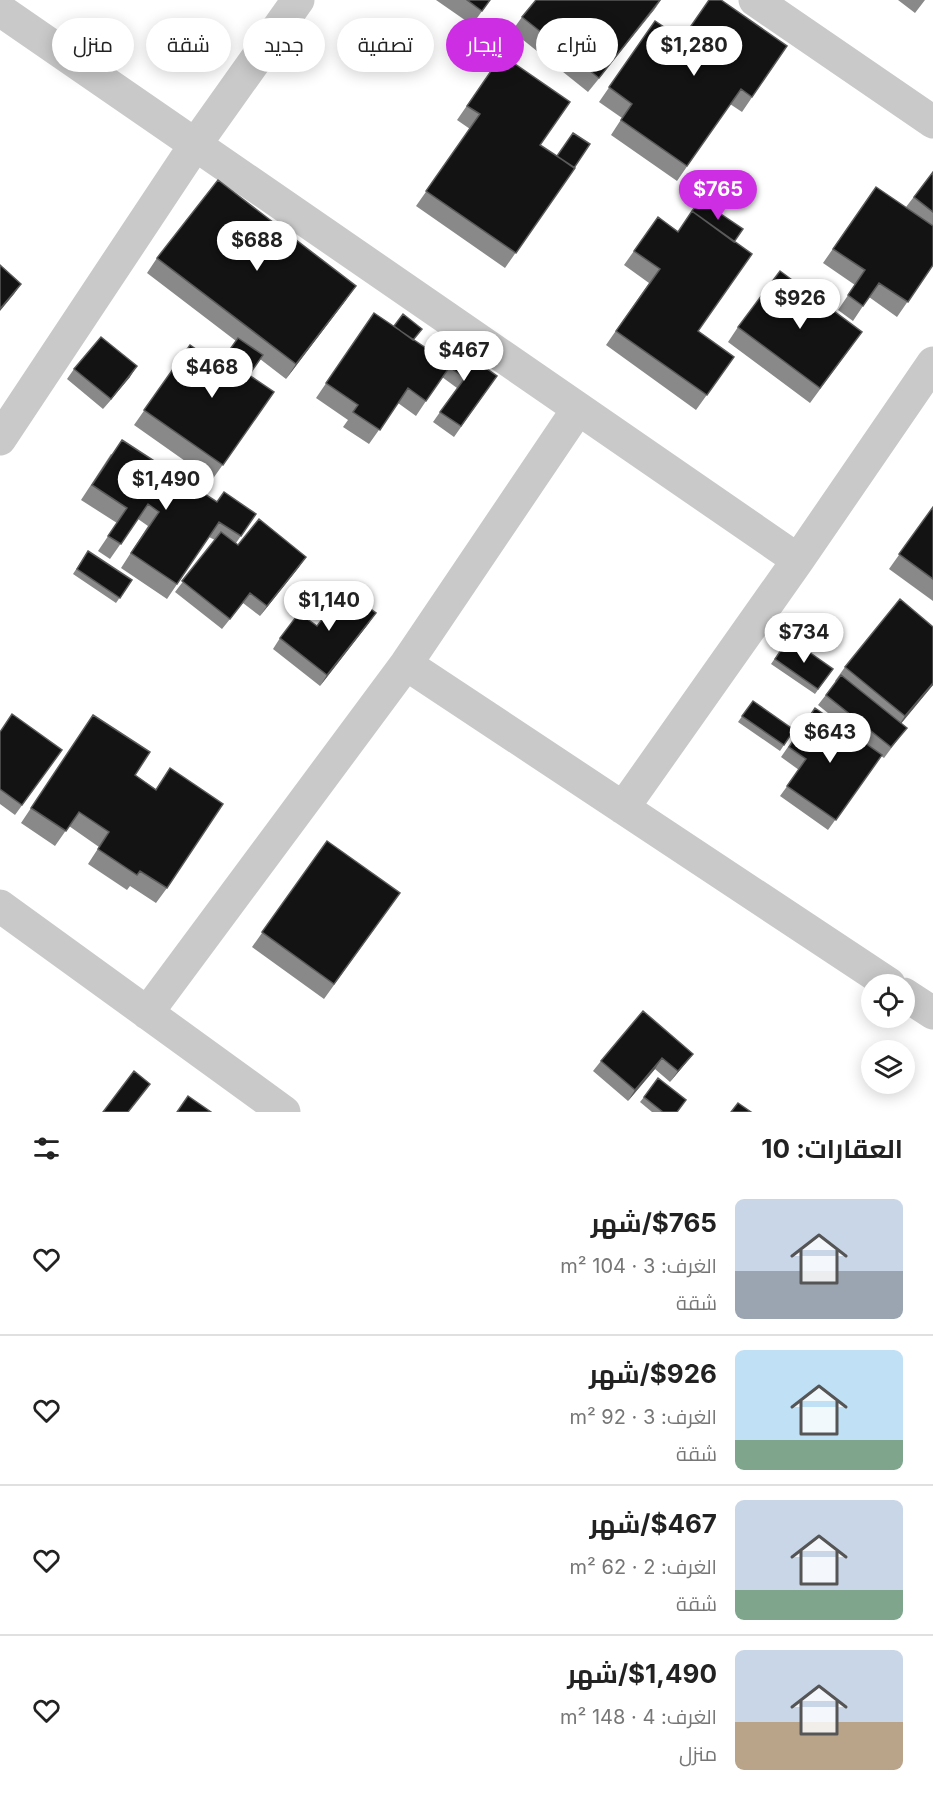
<!DOCTYPE html>
<html lang="ar">
<meta charset="utf-8">
<style>
:root{--surface:#fff;--page:#f6f6f6;--text:#222;--muted:#767676;--line:#e0e0e0;--accent:#cd2de3}
body{margin:0;font-family:Inter,Cairo,sans-serif;background:var(--page);color:var(--text);direction:rtl;height:100vh;display:flex;flex-direction:column;font-size:22px;white-space:nowrap}
*{box-sizing:border-box;margin:0}
p{font-size:20px;color:var(--muted)}
.icon{flex:none;width:33px;height:33px;fill:none;stroke:currentColor;stroke-width:2;stroke-linecap:round;stroke-linejoin:round}
.map{position:relative;height:1112px;overflow:hidden;direction:ltr}
.details{display:flex;flex-direction:column;background:var(--surface);flex:1}
.details>*{flex:none}
.banner{position:absolute;left:18px;top:18px;width:600px;height:54px;direction:rtl;display:flex;gap:12px}
.controls{position:absolute;left:861px;top:974px;display:grid;gap:12px}
.controls a{display:grid;place-items:center;width:54px;height:54px;border-radius:50%;background:var(--surface);box-shadow:0 3px 15px #0003;font-size:30px}
.price{position:absolute;translate:-50% -51px;padding:0 14px;border-radius:21px;background:#fff;color:#222;font-size:20px;line-height:39px;filter:drop-shadow(0 2px 3px #0008)}
.price::after{content:'';position:absolute;left:50%;top:36px;width:18px;height:14px;margin-left:-9px;background:inherit;clip-path:polygon(0 0,100% 0,50% 100%)}
.price.current{background:var(--accent);color:#fff}
ul{padding:0;list-style:none}
li{display:flex;align-items:center;gap:18px;height:150px;padding:0 30px}
li+li{border-top:2px solid var(--line)}
li span{display:grid;place-items:center;flex:none;width:168px;height:120px;border-radius:9px;color:#555}
li>.icon{margin-inline-start:auto}
span .icon{width:72px;height:72px;fill:#fffc;stroke-width:1}
li b{font-size:26px}
h2{display:flex;justify-content:space-between;align-items:center;height:72px;padding:0 30px;font-size:26px}
.chip{padding:0 21px;border-radius:27px;background:var(--surface);box-shadow:0 3px 15px #0003;font-size:21px;line-height:54px}
.chip.current{background:var(--accent);color:#fff}
.map>svg:first-child{display:block}
.lines{fill:none;stroke-linecap:round;stroke-linejoin:round}
.minor{stroke:#c9c9c9;stroke-width:33}
.wall{fill:#898989}
.shaded-wall{fill:#5a5a5a}
.building{fill:#131313;stroke:#5a5a5a;stroke-width:1.5}
</style>
<div class="map">
<svg width="933" height="1112" viewBox="0 0 933 1112">
<rect width="100%" height="100%" fill="#fff"/>
<g class="lines">
<path class="minor" d="M 755,0 L 933,122
M 0,10 L 798,560
M 0,439 L 195,145 L 298,0
M 406,664 L 889,984
M 623,808 L 798,560 L 933,363
M 0,906 L 284,1112
M 904,994 L 933,1013
M 147,1013 L 406,664 L 578,409"/>
</g>
<path class="wall" d="M 436,0 L 490,0 L 472,25 Z
M 661,0 L 588,92 L 512,31 L 522,17 Z
M 898,0 L 925,0 L 915,13 Z
M 655,21 L 682,39 L 787,46 L 742,112 L 730,104 L 677,181 L 611,135 L 622,118 L 599,102 Z
M 502,55 L 540,145 L 575,168 L 505,268 L 416,206 L 470,129 L 457,120 Z
M 933,172 L 933,265 L 897,317 L 869,297 L 853,321 L 838,310 L 855,285 L 823,263 L 876,187 L 911,211 L 906,207 Z
M 658,217 L 678,231 L 734,242 L 698,331 L 734,357 L 696,410 L 606,345 L 649,283 L 624,265 Z
M 157,258 L 346,300 L 286,379 L 260,359 L 249,375 L 274,392 L 212,480 L 134,425 L 190,345 L 219,365 L 236,341 L 147,273 Z
M 374,313 L 433,353 L 497,376 L 454,437 L 433,422 L 457,388 L 442,377 L 416,416 L 398,403 L 369,444 L 343,427 L 348,420 L 316,398 Z
M 738,327 L 852,346 L 810,403 L 728,342 Z
M 74,369 L 130,377 L 103,409 L 67,379 Z
M 111,454 L 216,502 L 256,514 L 236,543 L 238,545 L 299,567 L 260,616 L 243,603 L 222,629 L 175,592 L 215,540 L 209,537 L 167,599 L 121,568 L 148,526 L 138,519 L 110,559 L 98,551 L 117,523 L 81,500 Z
M 933,507 L 933,601 L 889,569 Z
M 88,551 L 132,580 L 116,603 L 73,574 Z
M 369,623 L 320,686 L 273,649 L 280,638 L 317,626 Z
M 933,627 L 933,685 L 901,723 L 899,738 L 884,758 L 881,756 L 828,830 L 780,796 L 799,770 L 781,757 L 815,708 L 869,746 L 818,705 L 836,682 L 835,681 L 845,667 Z
M 789,638 L 833,669 L 815,694 L 771,664 Z
M 753,701 L 794,730 L 780,751 L 738,722 Z
M 83,730 L 135,775 L 156,789 L 170,768 L 167,888 L 156,903 L 130,886 L 127,890 L 88,864 L 99,847 L 69,826 L 55,846 L 21,823 Z
M 0,732 L 62,750 L 15,815 L 0,804 Z
M 327,841 L 400,893 L 324,999 L 252,947 Z
M 693,1054 L 670,1082 L 655,1069 L 628,1101 L 593,1071 L 601,1061 Z
M 644,1097 L 677,1112 L 652,1112 L 640,1102 Z"/>
<path class="shaded-wall" d="M 661,0 L 654,10 L 588,92 L 599,78 Z
M 21,284 L 14,294 L 0,311 L 0,309 Z
M 356,286 L 346,300 L 286,379 L 296,364 Z
M 137,366 L 130,377 L 103,409 L 111,399 Z
M 306,557 L 299,567 L 260,616 L 267,606 Z
M 376,613 L 369,623 L 320,686 L 327,675 Z
M 933,683 L 933,685 L 895,731 L 905,716 Z
M 693,1054 L 685,1064 L 670,1082 L 678,1071 Z
M 662,1058 L 655,1069 L 628,1101 L 635,1090 Z"/>
<path class="building" d="M 467,0 L 490,0 L 482,11 Z
M 536,0 L 660,0 L 599,78 L 522,17 Z
M 709,0 L 721,0 L 787,46 L 752,97 L 741,89 L 687,166 L 621,120 L 632,104 L 609,87 L 655,21 L 682,39 Z
M 502,55 L 570,102 L 540,145 L 575,168 L 516,253 L 426,191 L 480,114 L 467,106 Z
M 573,133 L 590,144 L 574,168 L 557,156 Z
M 933,172 L 933,212 L 914,197 Z
M 218,180 L 356,286 L 296,364 L 157,258 Z
M 876,187 L 933,226 L 933,265 L 908,302 L 879,283 L 863,306 L 848,295 L 865,270 L 833,249 Z
M 700,200 L 743,229 L 734,242 L 692,211 Z
M 692,211 L 752,254 L 698,331 L 734,357 L 707,395 L 616,331 L 660,269 L 634,251 L 658,217 L 678,232 Z
M 0,265 L 21,284 L 0,309 Z
M 780,271 L 862,332 L 820,388 L 738,327 Z
M 374,313 L 451,365 L 426,401 L 408,388 L 380,430 L 353,412 L 358,405 L 326,383 Z
M 403,314 L 422,329 L 413,340 L 394,326 Z
M 101,337 L 137,366 L 111,399 L 74,369 Z
M 238,338 L 263,355 L 249,375 L 274,392 L 223,465 L 144,410 L 190,345 L 219,365 Z
M 443,338 L 497,376 L 461,426 L 440,412 L 465,378 L 449,367 L 451,365 L 433,353 Z
M 122,440 L 217,502 L 224,492 L 256,514 L 241,536 L 219,522 L 177,584 L 131,553 L 159,512 L 148,504 L 121,544 L 108,536 L 127,508 L 92,485 Z
M 933,507 L 933,579 L 899,554 Z
M 259,519 L 306,557 L 267,606 L 250,593 L 230,619 L 182,581 L 221,532 L 238,545 Z
M 88,551 L 132,580 L 120,598 L 77,569 Z
M 345,590 L 376,613 L 327,675 L 280,638 L 299,613 L 317,626 Z
M 900,599 L 933,627 L 933,683 L 905,716 L 845,667 Z
M 789,638 L 833,669 L 818,689 L 775,659 Z
M 841,675 L 907,728 L 891,747 L 826,695 Z
M 753,701 L 794,730 L 784,745 L 742,716 Z
M 815,708 L 882,755 L 836,820 L 787,786 L 806,759 L 789,747 Z
M 12,714 L 62,750 L 22,805 L 0,789 L 0,732 Z
M 93,715 L 150,752 L 135,775 L 156,790 L 170,768 L 223,804 L 167,888 L 140,871 L 137,875 L 98,849 L 109,832 L 79,812 L 66,831 L 31,808 Z
M 327,841 L 400,893 L 334,984 L 262,932 Z
M 643,1011 L 693,1054 L 678,1071 L 662,1058 L 635,1090 L 601,1061 Z
M 134,1071 L 150,1084 L 128,1112 L 103,1112 Z
M 658,1078 L 686,1100 L 677,1112 L 663,1112 L 644,1097 Z
M 188,1096 L 211,1112 L 177,1112 Z
M 738,1103 L 751,1112 L 731,1112 Z"/>
</svg>
<div class="controls">
<a><svg class="icon" aria-label="locate" viewBox="0 0 24 24"><circle cx="12" cy="12" r="6"/><path d="M12 2v4M12 18v4M2 12h4M18 12h4"/></svg></a>
<a><svg class="icon" aria-label="layers" viewBox="0 0 24 24"><path d="M12 4l9 5-9 5-9-5zM3 14l9 5 9-5"/></svg></a>
</div>
<b class="price" style="left:694px;top:77px">$1,280</b>
<b class="price current" style="left:718px;top:221px">$765</b>
<b class="price" style="left:257px;top:272px">$688</b>
<b class="price" style="left:800px;top:330px">$926</b>
<b class="price" style="left:464px;top:382px">$467</b>
<b class="price" style="left:212px;top:399px">$468</b>
<b class="price" style="left:166px;top:511px">$1,490</b>
<b class="price" style="left:329px;top:632px">$1,140</b>
<b class="price" style="left:804px;top:664px">$734</b>
<b class="price" style="left:830px;top:764px">$643</b>
<div class="banner">
<a class="chip">شراء</a>
<a class="chip current">إيجار</a>
<a class="chip">تصفية</a>
<a class="chip">جديد</a>
<a class="chip">شقة</a>
<a class="chip">منزل</a>
</div>
</div>
<section class="details">
<h2>العقارات: 10<svg class="icon" aria-label="filters" viewBox="0 0 24 24"><path d="M4 7h16M4 17h16"/><circle cx="9" cy="7" r="2"/><circle cx="15" cy="17" r="2"/></svg></h2>
<ul>
<li><span style="background:linear-gradient(#c9d6e8 60%,#9aa5b1 0)"><svg class="icon" aria-label="home" viewBox="0 0 24 24"><path d="M3 11l9-7 9 7M6 9v11h12V9"/></svg></span><div><b>$765/شهر</b><p>الغرف: 3 · 104 m²</p><p>شقة</p></div><svg class="icon" aria-label="heart" viewBox="0 0 24 24"><path d="M12 20l-8-8c-3-5 5-10 8-4 3-6 11-1 8 4z"/></svg></li>
<li><span style="background:linear-gradient(#bfe0f5 75%,#7fa58c 0)"><svg class="icon" aria-label="home" viewBox="0 0 24 24"><path d="M3 11l9-7 9 7M6 9v11h12V9"/></svg></span><div><b>$926/شهر</b><p>الغرف: 3 · 92 m²</p><p>شقة</p></div><svg class="icon" aria-label="heart" viewBox="0 0 24 24"><path d="M12 20l-8-8c-3-5 5-10 8-4 3-6 11-1 8 4z"/></svg></li>
<li><span style="background:linear-gradient(#c9d6e8 75%,#7fa58c 0)"><svg class="icon" aria-label="home" viewBox="0 0 24 24"><path d="M3 11l9-7 9 7M6 9v11h12V9"/></svg></span><div><b>$467/شهر</b><p>الغرف: 2 · 62 m²</p><p>شقة</p></div><svg class="icon" aria-label="heart" viewBox="0 0 24 24"><path d="M12 20l-8-8c-3-5 5-10 8-4 3-6 11-1 8 4z"/></svg></li>
<li><span style="background:linear-gradient(#c9d6e8 60%,#b9a48a 0)"><svg class="icon" aria-label="home" viewBox="0 0 24 24"><path d="M3 11l9-7 9 7M6 9v11h12V9"/></svg></span><div><b>$1,490/شهر</b><p>الغرف: 4 · 148 m²</p><p>منزل</p></div><svg class="icon" aria-label="heart" viewBox="0 0 24 24"><path d="M12 20l-8-8c-3-5 5-10 8-4 3-6 11-1 8 4z"/></svg></li>
</ul>
</section>
